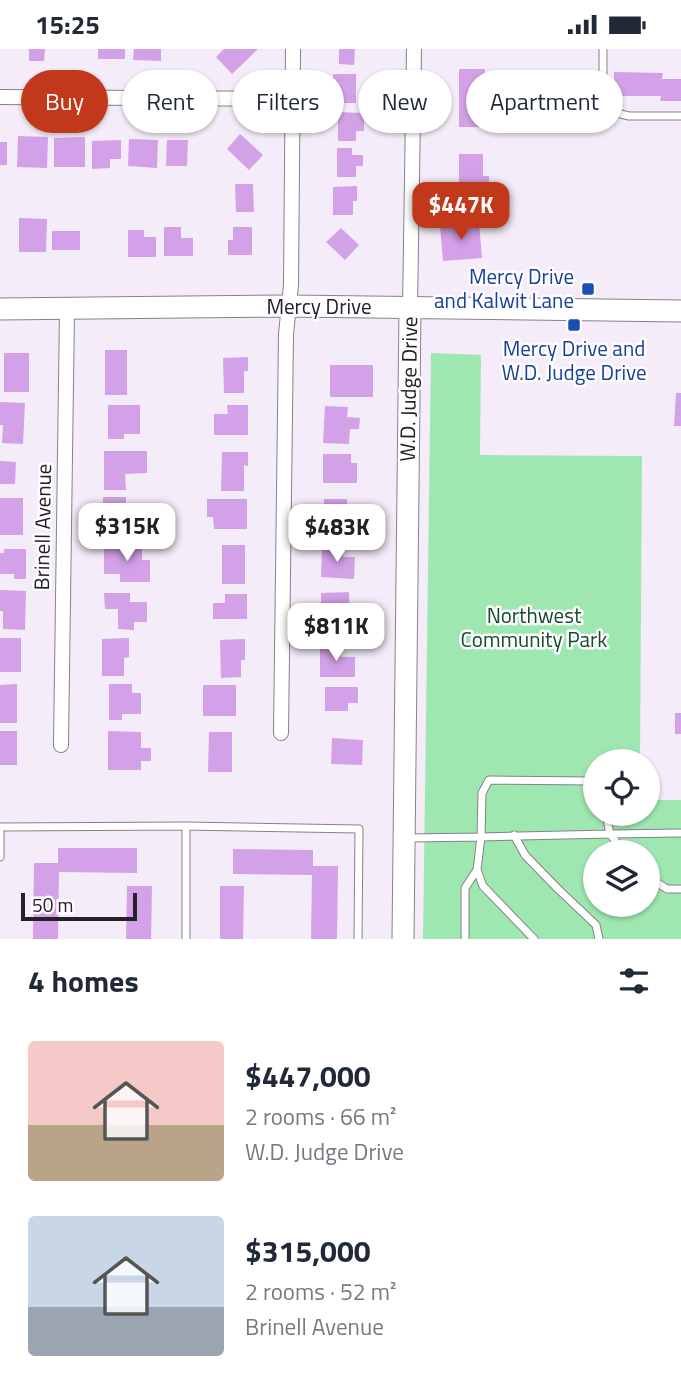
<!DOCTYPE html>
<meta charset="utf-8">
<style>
:root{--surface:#fff;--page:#f2f2f3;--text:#1f2937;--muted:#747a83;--accent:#c2381a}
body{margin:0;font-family:"Titillium Web",sans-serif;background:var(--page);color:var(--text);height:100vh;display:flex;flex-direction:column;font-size:26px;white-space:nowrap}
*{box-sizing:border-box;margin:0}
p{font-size:23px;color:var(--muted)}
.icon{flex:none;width:38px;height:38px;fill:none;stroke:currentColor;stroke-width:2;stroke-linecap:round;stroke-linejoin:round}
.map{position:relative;height:890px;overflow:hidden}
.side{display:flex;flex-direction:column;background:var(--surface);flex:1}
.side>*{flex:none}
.hud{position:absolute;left:21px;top:21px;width:640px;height:63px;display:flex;gap:14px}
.controls{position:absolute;left:583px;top:700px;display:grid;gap:14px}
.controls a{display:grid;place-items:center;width:77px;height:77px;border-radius:50%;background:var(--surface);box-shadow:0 2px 5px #0004;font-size:35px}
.scale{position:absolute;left:21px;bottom:18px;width:116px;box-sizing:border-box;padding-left:7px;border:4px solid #242126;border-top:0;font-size:19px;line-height:24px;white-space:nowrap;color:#242126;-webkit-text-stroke:5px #fefcff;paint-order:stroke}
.price{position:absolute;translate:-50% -60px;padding:0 16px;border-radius:14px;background:#fff;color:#222;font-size:23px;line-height:46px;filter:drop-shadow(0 2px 4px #0008)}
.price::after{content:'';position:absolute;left:50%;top:42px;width:21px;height:16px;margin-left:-10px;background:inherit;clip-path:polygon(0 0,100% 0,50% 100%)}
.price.selected{background:var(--accent);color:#fff}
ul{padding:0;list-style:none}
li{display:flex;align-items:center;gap:21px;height:175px;padding:0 28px}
li span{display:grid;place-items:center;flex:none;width:196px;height:140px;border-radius:7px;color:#555}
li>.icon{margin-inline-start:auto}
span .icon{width:84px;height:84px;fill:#fffc;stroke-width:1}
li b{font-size:30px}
h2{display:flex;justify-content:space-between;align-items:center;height:84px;padding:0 28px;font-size:30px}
.chip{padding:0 24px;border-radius:32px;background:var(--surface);box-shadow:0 2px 5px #0004;font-size:24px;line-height:63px}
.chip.selected{background:var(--accent);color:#fff}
.status{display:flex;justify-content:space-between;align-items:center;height:49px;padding:0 35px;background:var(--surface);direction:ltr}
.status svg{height:19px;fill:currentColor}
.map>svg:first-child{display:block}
.green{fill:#9fe7b1;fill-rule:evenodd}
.building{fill:#d3a1e7}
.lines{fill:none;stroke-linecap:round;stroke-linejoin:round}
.lane-casing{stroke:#87808a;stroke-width:9}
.street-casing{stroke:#87808a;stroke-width:16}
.secondary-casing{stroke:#87808a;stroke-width:23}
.lane{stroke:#fff;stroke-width:7}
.street{stroke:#fff;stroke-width:14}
.secondary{stroke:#fff;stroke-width:21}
.transit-dot{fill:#1a4fb4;stroke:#fefcff;stroke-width:2.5}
.labels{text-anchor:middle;stroke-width:5;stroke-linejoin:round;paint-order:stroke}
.transit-label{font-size:21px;fill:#164399;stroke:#fefcff;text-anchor:end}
.street-label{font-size:21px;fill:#242126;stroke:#fefcff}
.park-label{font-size:21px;fill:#144c28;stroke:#fefcff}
</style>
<div class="status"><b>15:25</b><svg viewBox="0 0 49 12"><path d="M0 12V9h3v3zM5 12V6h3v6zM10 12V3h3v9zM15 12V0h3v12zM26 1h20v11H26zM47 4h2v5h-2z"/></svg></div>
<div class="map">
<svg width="681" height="890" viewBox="0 0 681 890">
<rect width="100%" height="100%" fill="#f4ecf8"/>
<path class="green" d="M 431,304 L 481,306 L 480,406 L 642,407 L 640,712 L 595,712 L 595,765 L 648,765 L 648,751 L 681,751 L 681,890 L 423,890 ZM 595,803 L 648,803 L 648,856 L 595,856 Z"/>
<path class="building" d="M 29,0 L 45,0 L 44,12 L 29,12 Z
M 98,0 L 125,0 L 125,10 L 98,10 Z
M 134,0 L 161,0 L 161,12 L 133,11 Z
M 224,0 L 258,0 L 232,25 L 216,8 Z
M 339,0 L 355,0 L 354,16 L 339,15 Z
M 459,20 L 485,20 L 485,62 L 493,63 L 493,78 L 459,78 Z
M 614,23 L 663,24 L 662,30 L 681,30 L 681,52 L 660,52 L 661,47 L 614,47 Z
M 333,25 L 356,25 L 356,54 L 333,54 Z
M 338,63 L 364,64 L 364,82 L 356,82 L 356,92 L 338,92 Z
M 240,85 L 263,106 L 249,121 L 227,100 Z
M 18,87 L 48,88 L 47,119 L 17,118 Z
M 85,88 L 85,118 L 54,118 L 54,89 Z
M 129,90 L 158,91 L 157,119 L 128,117 Z
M 121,91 L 121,110 L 110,110 L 110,119 L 92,120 L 92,92 Z
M 167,91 L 188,91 L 187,117 L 166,117 Z
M 0,93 L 7,93 L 7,116 L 0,116 Z
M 337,99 L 352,99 L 352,106 L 363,106 L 363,117 L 356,117 L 356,128 L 337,128 Z
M 459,105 L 483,105 L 483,127 L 489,127 L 489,146 L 459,146 Z
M 235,135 L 253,135 L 254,163 L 236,163 Z
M 357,137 L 357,152 L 353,152 L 353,166 L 333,166 L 333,138 Z
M 19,169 L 47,170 L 46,203 L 19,203 Z
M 479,174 L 482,209 L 443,212 L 440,177 Z
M 164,178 L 181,178 L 181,189 L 193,189 L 193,207 L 164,207 Z
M 233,178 L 252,178 L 252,206 L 228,206 L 228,191 L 233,191 Z
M 341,179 L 359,196 L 345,211 L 326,193 Z
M 128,181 L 144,181 L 144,188 L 156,188 L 156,208 L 128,208 Z
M 52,182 L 80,182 L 80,201 L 52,201 Z
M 105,301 L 127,301 L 127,346 L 105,346 Z
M 4,304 L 29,304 L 29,343 L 4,343 Z
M 248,308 L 248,322 L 244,322 L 244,344 L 224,344 L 223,309 Z
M 330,316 L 373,316 L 373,348 L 330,348 Z
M 676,344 L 681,344 L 681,377 L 674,377 Z
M 0,353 L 25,354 L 23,395 L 2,394 L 3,376 L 0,376 Z
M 108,356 L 140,356 L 140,385 L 124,385 L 124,390 L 108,390 Z
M 227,356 L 248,356 L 248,386 L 214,386 L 214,365 L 228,365 Z
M 325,357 L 348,358 L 347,368 L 360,369 L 359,380 L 350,380 L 349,395 L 323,394 Z
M 104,402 L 147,402 L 147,424 L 125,425 L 126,441 L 104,441 Z
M 222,403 L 248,403 L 248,417 L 244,416 L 244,442 L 221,442 Z
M 323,405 L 351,405 L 351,414 L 357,414 L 357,434 L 323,434 Z
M 0,412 L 16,413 L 15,435 L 0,435 Z
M 103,448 L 126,448 L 126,464 L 136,464 L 135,484 L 102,483 Z
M 0,449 L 23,449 L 23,486 L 0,486 Z
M 207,450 L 247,450 L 247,480 L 214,480 L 213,468 L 207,468 Z
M 324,450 L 347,450 L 347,489 L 323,489 Z
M 104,496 L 142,496 L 142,511 L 150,511 L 150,533 L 120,533 L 120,525 L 104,525 Z
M 222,496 L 245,496 L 245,535 L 222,535 Z
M 322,498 L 343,499 L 343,508 L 355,508 L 354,530 L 321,528 Z
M 4,500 L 26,500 L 26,530 L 14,530 L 14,525 L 0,525 L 0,504 L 4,504 Z
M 0,541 L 26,542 L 25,581 L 3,580 L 3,562 L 0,562 Z
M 349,543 L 350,572 L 321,573 L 321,544 Z
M 104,544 L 130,544 L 130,553 L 147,553 L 147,573 L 134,573 L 134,581 L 118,580 L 118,560 L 105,560 Z
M 225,545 L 247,545 L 247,570 L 213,570 L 213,554 L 225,554 Z
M 0,589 L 21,589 L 21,623 L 0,623 Z
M 129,589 L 129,608 L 124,609 L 124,627 L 102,627 L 102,590 Z
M 245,590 L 245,611 L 241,611 L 241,628 L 221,629 L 220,591 Z
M 320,597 L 341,597 L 341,608 L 355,608 L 355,628 L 320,628 Z
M 17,635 L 17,674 L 0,674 L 0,636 Z
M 109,635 L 132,635 L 132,644 L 141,644 L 141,665 L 122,665 L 122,671 L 109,671 Z
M 203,636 L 236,636 L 236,667 L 203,667 Z
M 325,638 L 358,638 L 358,654 L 348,654 L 348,662 L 325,662 Z
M 675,664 L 681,664 L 681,685 L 675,685 Z
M 0,682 L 17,682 L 17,716 L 0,716 Z
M 108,682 L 141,683 L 141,699 L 151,699 L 151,712 L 141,712 L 141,721 L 108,721 Z
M 209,683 L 232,683 L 232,723 L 208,723 Z
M 332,689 L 363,691 L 362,716 L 331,715 Z
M 58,799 L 137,799 L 137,824 L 59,823 L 58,890 L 33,890 L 34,814 L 58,814 Z
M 233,800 L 313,801 L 313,817 L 338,817 L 337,890 L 311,890 L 312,826 L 233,825 Z
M 127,837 L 152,837 L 151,890 L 126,890 Z
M 220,837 L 244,837 L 243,890 L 220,890 Z"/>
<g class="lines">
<defs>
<path id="lane" d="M 603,0 L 603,44 L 608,62 L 629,67 L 681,67
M 595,732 L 489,731 L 482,744 L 481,788 L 610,785 L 606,765
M 514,786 L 525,806 L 557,839 L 596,876 L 599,890
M 408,789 L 481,788 L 477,821 L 483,837 L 534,890
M 624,803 L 610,785 L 681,784
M 0,808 L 0,778 L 186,777 L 359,780 L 358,890
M 648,828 L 667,840 L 681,840
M 186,890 L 186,777
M 465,890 L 465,839 L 477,821"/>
<path id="street" d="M 0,48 L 292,50
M 410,259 L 414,0
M 281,684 L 286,285 L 291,236 L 293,0
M 61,696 L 67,261"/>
<path id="secondary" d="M 0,260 L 289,257 L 681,262
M 403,890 L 410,259"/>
</defs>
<use href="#lane" class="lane-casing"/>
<use href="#street" class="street-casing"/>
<use href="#secondary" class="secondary-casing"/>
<use href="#lane" class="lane"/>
<use href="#street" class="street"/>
<use href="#secondary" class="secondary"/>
</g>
<g class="transit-dot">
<rect x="581" y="233" width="14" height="14" rx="3.5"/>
<rect x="567" y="269" width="14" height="14" rx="3.5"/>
</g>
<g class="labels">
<g class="transit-label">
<text x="574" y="235">Mercy Drive<tspan x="574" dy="24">and Kalwit Lane</tspan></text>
<text x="574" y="307" text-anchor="middle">Mercy Drive and<tspan x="574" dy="24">W.D. Judge Drive</tspan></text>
</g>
<g class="street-label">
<text x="319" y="265">Mercy Drive</text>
<text transform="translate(409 340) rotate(-89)" y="7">W.D. Judge Drive</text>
<text transform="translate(43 478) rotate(-89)" y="7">Brinell Avenue</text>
</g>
<g class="park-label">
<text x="534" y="574">Northwest<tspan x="534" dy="24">Community Park</tspan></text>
</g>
</g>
</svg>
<div class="controls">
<a><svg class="icon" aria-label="locate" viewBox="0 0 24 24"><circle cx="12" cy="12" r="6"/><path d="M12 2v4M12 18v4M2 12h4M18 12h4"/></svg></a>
<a><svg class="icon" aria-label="layers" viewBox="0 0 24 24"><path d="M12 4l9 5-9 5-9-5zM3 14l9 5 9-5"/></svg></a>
</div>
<div class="scale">50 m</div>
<b class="price selected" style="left:461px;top:193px">$447K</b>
<b class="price" style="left:127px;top:514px">$315K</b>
<b class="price" style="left:337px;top:515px">$483K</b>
<b class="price" style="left:336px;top:614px">$811K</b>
<div class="hud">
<a class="chip selected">Buy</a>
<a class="chip">Rent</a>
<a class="chip">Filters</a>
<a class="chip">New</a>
<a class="chip">Apartment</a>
</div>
</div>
<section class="side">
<h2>4 homes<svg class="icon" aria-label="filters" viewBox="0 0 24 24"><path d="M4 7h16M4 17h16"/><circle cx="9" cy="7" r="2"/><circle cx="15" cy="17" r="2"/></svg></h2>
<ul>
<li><span style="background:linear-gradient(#f6c9c9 60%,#b9a48a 0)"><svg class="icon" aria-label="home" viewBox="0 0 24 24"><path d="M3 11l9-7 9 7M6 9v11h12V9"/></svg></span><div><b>$447,000</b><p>2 rooms · 66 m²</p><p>W.D. Judge Drive</p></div></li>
<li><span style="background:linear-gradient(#c9d6e8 65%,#9aa5b1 0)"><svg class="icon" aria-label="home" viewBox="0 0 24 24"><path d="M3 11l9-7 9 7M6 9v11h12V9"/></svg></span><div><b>$315,000</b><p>2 rooms · 52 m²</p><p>Brinell Avenue</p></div></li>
</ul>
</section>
